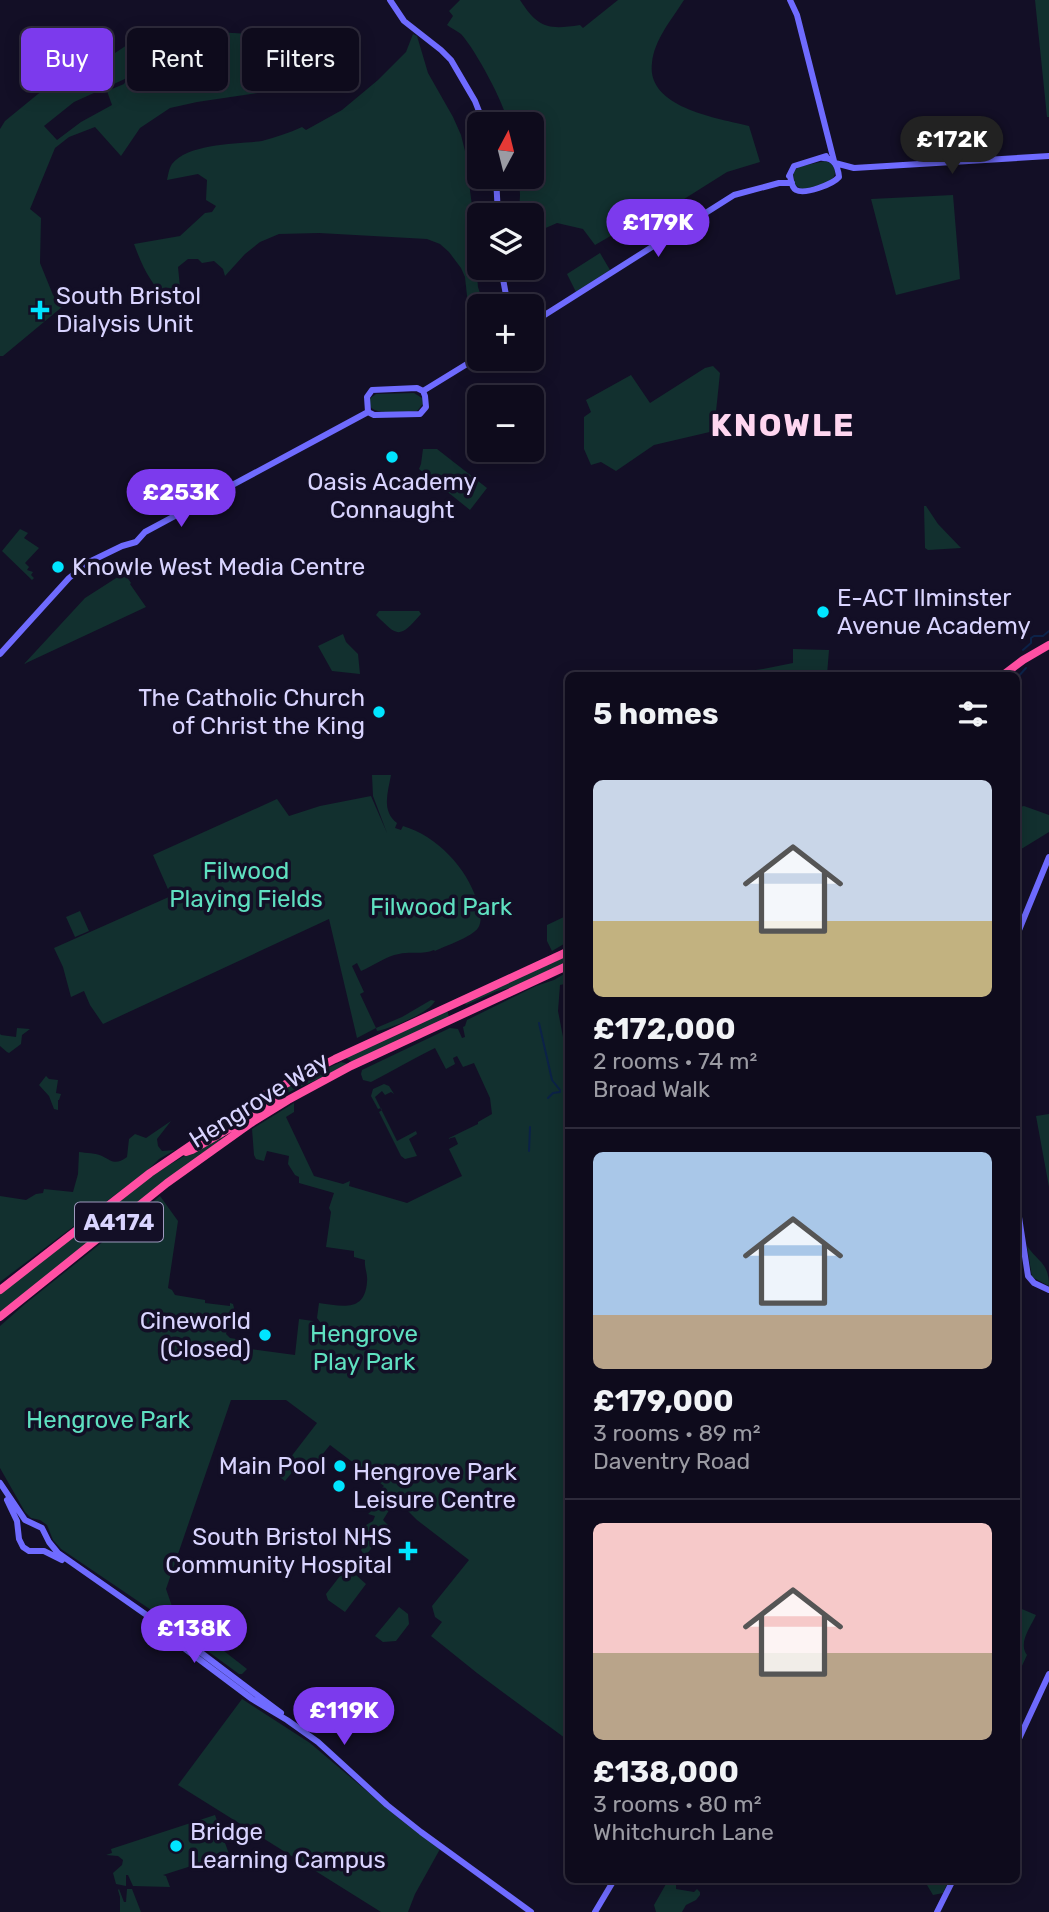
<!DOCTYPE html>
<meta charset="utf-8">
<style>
:root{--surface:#0e0b1c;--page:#1c1929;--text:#f1f3f6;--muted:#9b9ba3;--line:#2e2b3b;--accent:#7c3aed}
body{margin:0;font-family:Rubik,sans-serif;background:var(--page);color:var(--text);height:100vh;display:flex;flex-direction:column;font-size:26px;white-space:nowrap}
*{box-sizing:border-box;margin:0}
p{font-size:23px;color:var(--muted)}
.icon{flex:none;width:38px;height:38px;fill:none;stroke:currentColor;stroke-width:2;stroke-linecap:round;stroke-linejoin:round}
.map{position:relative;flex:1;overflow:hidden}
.drawer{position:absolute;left:565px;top:672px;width:455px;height:1211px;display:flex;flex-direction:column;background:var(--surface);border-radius:10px;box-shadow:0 4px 18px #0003,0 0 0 2px var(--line)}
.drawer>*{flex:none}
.hud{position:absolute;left:21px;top:28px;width:439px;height:63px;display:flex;gap:14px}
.needle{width:46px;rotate:7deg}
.buttons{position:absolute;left:467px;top:112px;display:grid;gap:14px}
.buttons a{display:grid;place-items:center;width:77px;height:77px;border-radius:10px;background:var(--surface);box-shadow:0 4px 18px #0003,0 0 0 2px var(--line);font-size:35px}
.price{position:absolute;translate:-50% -60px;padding:0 16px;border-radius:24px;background:var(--accent);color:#fff;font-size:23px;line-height:46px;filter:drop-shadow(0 2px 4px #0008)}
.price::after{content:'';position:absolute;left:50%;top:42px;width:21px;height:16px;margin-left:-10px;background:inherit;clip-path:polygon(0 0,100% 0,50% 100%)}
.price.active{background:#222;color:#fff}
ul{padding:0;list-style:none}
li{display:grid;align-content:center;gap:14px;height:371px;padding:0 28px}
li+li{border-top:2px solid var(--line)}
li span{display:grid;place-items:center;height:217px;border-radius:10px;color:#555}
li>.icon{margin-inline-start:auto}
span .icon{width:126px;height:126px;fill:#fffc;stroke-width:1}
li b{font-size:30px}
h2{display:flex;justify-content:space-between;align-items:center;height:84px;padding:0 28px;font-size:30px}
.tag{padding:0 24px;border-radius:10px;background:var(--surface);box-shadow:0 4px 18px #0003,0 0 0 2px var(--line);font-size:24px;line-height:63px}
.tag.active{background:var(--accent);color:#fff}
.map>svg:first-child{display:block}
.green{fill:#12302f;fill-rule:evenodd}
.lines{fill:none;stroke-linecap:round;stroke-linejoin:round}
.stream{stroke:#0c2248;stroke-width:2}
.secondary{stroke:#6f6bff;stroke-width:6}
.highway{stroke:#ff4fa3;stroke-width:8}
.poi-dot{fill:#00e5ff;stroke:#130f26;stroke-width:2.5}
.labels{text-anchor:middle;stroke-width:7;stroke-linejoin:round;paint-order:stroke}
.shield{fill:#130f26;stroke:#9e99be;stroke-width:2}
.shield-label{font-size:23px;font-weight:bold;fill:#d9d4ff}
.poi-label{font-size:24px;fill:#d9d4ff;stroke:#130f26;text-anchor:start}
.park-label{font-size:24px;fill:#5fe0c0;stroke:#130f26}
.street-label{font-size:24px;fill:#d9d4ff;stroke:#130f26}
.district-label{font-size:32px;font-weight:bold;letter-spacing:2px;fill:#ffd6f0;stroke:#130f26}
</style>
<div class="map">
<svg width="1049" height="1912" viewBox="0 0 1049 1912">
<rect width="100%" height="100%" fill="#130f26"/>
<path class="green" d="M 460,0 L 520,0 C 538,28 548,30 580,25 L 583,28 L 618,0 L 684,0 C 672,19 654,40 652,63 C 646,108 718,118 749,126 L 760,162 L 727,172 L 619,240 L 614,234 L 595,245 L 583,229 L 557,223 L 532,234 L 532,215 L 525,215 L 524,211 L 519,212 L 520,195 L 519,177 L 532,177 L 532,124 L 508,124 C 506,106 475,49 461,34 C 457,31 451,28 447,25 L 453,16 L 449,11 Z
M 1035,0 L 1049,0 L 1049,117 L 1047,117 Z
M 184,30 L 193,33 L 196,31 L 291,36 L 290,85 L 271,91 L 197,102 L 170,108 L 140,128 L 121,156 L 95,127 L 69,137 L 55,148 L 30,209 L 41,218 L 40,263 L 53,295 L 62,307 L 3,356 L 0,356 L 0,129 L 5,121 L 38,94 L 68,73 L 103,61 L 130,43 L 169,31 ZM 127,78 L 124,84 L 107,91 L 112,105 L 81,122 L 57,140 L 44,126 L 74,102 Z
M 413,34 L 417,36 L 428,73 L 453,117 L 461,135 L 465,151 L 478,253 L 475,254 L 478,287 L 484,306 L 480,306 L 479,325 L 475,327 L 470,324 L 465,277 L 461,268 L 449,252 L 440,244 L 427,239 L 319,233 L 279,234 L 260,242 L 245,254 L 225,276 L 223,269 L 214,261 L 202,263 L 198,259 L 188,259 L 178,267 L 180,287 L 169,301 C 151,285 142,266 134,244 L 180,236 L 205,213 L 212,212 L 216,206 L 206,200 L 207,180 L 198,174 L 167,180 C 168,176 169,168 172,164 C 188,143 238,144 262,141 C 276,137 289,133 302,127 L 306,130 L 342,110 L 378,80 L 406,52 Z
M 825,161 C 831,163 831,162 834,168 C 840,184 815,186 805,189 L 802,189 L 795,185 L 793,173 L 798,167 Z
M 953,195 L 960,279 L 896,295 L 871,199 Z
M 600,253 L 610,270 L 576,292 L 567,274 Z
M 713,366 L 720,373 L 714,431 L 654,445 L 616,471 L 601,462 L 591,465 L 584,449 L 584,417 L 591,412 L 586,400 L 631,375 L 650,403 L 705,368 Z
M 376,394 L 414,393 L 422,398 L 423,404 L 417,411 C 407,411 370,417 369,403 C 369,398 372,397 376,394 Z
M 423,449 L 437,449 L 487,488 L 470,510 L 419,469 L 421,464 Z
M 924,506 L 926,506 L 938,524 L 961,548 L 928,550 L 925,548 Z
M 20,529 L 28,533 L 24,538 L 39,548 L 25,563 L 29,567 L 27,570 L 33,572 L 31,575 L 34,578 L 32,580 L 2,551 Z
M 124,573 L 131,583 L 130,584 L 146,607 L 24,664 L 85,598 Z
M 379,611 L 419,611 L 421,614 C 399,639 398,637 376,615 Z
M 343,634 L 346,642 L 358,654 L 360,674 L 332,671 L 318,646 Z
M 793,649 L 829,650 L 827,675 L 719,675 L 763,669 L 793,663 Z
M 372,775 L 391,775 C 388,792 381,811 397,823 L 395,828 L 401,830 L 403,826 C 437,836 467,868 477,901 C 480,910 483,920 478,928 C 472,937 445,946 435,951 L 434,950 C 423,955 410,951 399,954 C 386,956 373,966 361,971 L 357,963 L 352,966 L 364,992 L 360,994 L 376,1028 L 402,1017 L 431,1000 L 435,1001 C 429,1013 392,1028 377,1031 L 376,1028 L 357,1038 L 329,919 L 103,1024 L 90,1005 L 84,991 L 71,997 L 63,967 L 54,948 L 171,896 L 153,855 L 277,799 L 289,816 L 320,806 L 371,796 L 387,833 L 373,796 Z
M 1017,804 L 1020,807 L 1024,806 L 1049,815 L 1049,832 L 1018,851 Z
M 80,911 L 89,931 L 75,937 L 66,917 Z
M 566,916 L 569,921 L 569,941 L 552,951 L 547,941 L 547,925 Z
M 569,955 L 569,961 L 514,987 L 497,991 L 466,1005 L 464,1002 Z
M 569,971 L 569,983 L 560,985 L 558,1011 L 569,1068 L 569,1741 L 477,1673 L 431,1636 L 442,1622 L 435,1617 L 432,1606 L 469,1560 L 417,1520 L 396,1499 L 383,1520 L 388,1525 L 365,1557 L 361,1550 L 368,1538 L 354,1532 L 373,1521 L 375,1516 L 368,1514 L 382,1501 L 382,1498 L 377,1497 L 376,1494 L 384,1486 L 330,1445 L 309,1471 L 299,1464 L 285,1481 L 277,1475 L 317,1423 L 286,1400 L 231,1400 L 166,1589 L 174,1612 L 247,1669 L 242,1674 L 239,1674 L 157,1614 L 61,1549 L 53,1540 L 47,1525 L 40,1520 L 31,1518 L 25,1512 L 0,1468 L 0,1326 L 25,1304 L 160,1196 L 178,1221 L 168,1288 L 172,1290 L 175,1295 L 205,1300 L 205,1303 L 230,1306 L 230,1303 L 233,1304 L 234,1308 L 232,1328 L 227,1330 L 226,1334 L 230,1338 L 236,1339 L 235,1347 L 295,1355 L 299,1319 L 313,1321 L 331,1344 L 334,1340 L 317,1318 L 319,1303 C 341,1306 365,1313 367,1282 C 368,1274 364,1267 365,1260 L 354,1257 L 354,1251 L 326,1247 L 331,1212 L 329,1208 L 334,1193 L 299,1183 L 299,1177 L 295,1175 L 288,1164 L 289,1156 L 267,1151 L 264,1161 L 256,1159 L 254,1155 L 252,1129 L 294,1103 L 294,1112 L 286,1117 L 314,1176 L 343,1184 L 350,1181 L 349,1186 L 407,1203 L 462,1176 L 449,1149 L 458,1144 L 455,1137 L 447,1139 L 478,1124 L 478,1122 L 492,1114 L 490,1098 L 474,1063 L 463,1067 L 457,1056 L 453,1058 L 455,1064 L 446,1069 L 435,1048 C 412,1059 393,1071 371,1082 L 363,1080 L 361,1074 L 362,1070 L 450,1028 L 458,1029 L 462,1038 L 465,1037 L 463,1027 L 465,1026 L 467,1020 L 536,986 L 554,980 Z
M 447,1010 L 449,1017 L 353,1062 L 344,1057 Z
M 17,1028 L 30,1029 L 22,1035 L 21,1044 L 9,1053 L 7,1052 L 0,1046 L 0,1034 L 1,1035 L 16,1037 Z
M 341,1062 L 349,1064 C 315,1082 278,1095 245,1115 L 246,1111 L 283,1088 Z
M 46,1076 L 49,1079 L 58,1080 L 56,1093 L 61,1094 L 59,1100 L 58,1100 L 58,1110 L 54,1109 L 49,1096 L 39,1085 Z
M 384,1084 L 389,1086 L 394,1094 L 391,1092 L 385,1095 L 382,1091 L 375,1097 L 397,1141 L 416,1131 L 417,1134 L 409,1139 L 417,1156 L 405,1159 L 401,1156 L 379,1112 L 382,1110 L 381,1108 L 378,1109 L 371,1096 L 373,1089 Z
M 1049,1114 L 1049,1187 L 1036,1116 Z
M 171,1121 L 157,1139 L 158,1146 L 162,1151 L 175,1150 L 159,1159 L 148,1170 L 0,1282 L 0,1196 L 26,1200 L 36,1194 L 43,1193 L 44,1189 L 73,1192 L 78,1174 L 79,1152 C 86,1153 96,1153 102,1156 C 113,1162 116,1165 127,1157 L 129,1139 L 135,1134 L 146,1138 Z
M 224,1133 L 224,1138 L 0,1313 L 0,1294 L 157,1172 Z
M 1027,1246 C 1039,1263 1049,1263 1049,1286 L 1032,1277 Z
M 347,1567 L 366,1584 L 345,1612 L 328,1600 L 326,1594 Z
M 399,1607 L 408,1614 L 409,1624 L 396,1641 L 383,1642 L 375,1636 Z
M 1017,1607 L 1036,1615 C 1030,1628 1018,1643 1027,1655 L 1021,1668 L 1019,1668 L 1017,1673 Z
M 242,1699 L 310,1743 L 401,1820 L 440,1849 L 415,1894 L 408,1912 L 381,1912 L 178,1785 Z
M 215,1815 L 229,1854 L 163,1875 L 166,1876 L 170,1887 L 133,1886 L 128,1875 L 126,1875 L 126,1886 L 116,1884 L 113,1873 L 122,1865 L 123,1860 L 118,1856 L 106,1855 L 112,1853 L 111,1849 Z
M 915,1880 L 949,1880 L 943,1893 L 933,1895 L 927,1885 L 916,1885 Z
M 666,1884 L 676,1885 L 676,1889 L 694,1892 L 697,1889 L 700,1892 L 700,1895 L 696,1900 L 686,1905 L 682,1912 L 656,1912 L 654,1905 Z
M 119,1889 L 124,1902 L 126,1902 L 127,1889 L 132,1889 L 141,1912 L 120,1912 L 120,1897 L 118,1890 Z"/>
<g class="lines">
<path class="stream" d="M 1023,650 L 1031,643 L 1031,638 L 1034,636 L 1043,636 L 1049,631
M 1017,678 L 1026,668
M 539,1023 L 552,1080 L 560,1090
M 548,1098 L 553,1093 L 560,1092
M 529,1151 L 530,1127"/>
<path class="secondary" d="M 390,0 L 404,21 L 441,50 L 451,60 L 475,101 L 484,124
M 790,0 L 797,15 L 834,161
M 835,163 L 854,168 L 1049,156
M 790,175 C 791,180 791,187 796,190 C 805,195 833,184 839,177 C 838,167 835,158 823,158
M 789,176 L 794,166 L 826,156
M 496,177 L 498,215
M 501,268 L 508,306
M 532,323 L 734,195 L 779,183 L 792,183
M 423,391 L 480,356
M 368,412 L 374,415 L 420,414 L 426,407 L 425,396 L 423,391
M 368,412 L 367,397 L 372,390 L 417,388 L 423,391
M 0,654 L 69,578 L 89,562 L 122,546 L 136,542 L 145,532 L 368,412
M 1017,935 L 1049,857
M 1017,1204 L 1028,1276 L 1034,1283 L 1049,1290
M 0,1483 L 25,1520 L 42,1528 L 49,1542 L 58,1553 L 158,1623 L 163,1624 L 281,1713
M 7,1500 L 17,1521 L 19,1539 L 23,1547 L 29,1551 L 44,1551 L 62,1560
M 158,1623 L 160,1630 L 252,1699 L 287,1720 L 318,1742 L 387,1805 L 421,1832 L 531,1912
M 1017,1743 L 1049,1674
M 595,1912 L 614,1880
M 937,1912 L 953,1880"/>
<path class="highway" d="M 1002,676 L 1023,660 L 1049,645
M 227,1120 L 236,1122 C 254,1114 265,1103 285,1100
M 186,1152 L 192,1150 L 232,1127 L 243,1128
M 0,1290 L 150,1173 L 266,1094 L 335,1059 L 569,951
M 0,1317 L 167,1183 L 251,1123 L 288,1100 L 351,1066 L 569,965"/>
</g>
<g class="poi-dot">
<path d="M36.5 299.5h7v7h7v7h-7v7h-7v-7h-7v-7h7z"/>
<circle cx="392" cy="457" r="7"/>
<circle cx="58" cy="567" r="7"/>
<circle cx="823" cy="612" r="7"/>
<circle cx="379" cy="712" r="7"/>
<circle cx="265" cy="1335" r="7"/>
<circle cx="340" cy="1466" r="7"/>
<circle cx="339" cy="1486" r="7"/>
<path d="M404.5 1540.5h7v7h7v7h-7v7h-7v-7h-7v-7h7z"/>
<circle cx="176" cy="1846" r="7"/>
</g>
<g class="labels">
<rect class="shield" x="75" y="1202.5" width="88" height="39" rx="5"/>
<g class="shield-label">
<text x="119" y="1230">A4174</text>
</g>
<g class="poi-label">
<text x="56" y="304">South Bristol<tspan x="56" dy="28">Dialysis Unit</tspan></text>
<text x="392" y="490" text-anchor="middle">Oasis Academy<tspan x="392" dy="28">Connaught</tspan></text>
<text x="72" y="575">Knowle West Media Centre</text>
<text x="837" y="606">E-ACT Ilminster<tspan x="837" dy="28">Avenue Academy</tspan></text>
<text x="365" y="706" text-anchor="end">The Catholic Church<tspan x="365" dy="28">of Christ the King</tspan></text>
<text x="251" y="1329" text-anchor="end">Cineworld<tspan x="251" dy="28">(Closed)</tspan></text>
<text x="326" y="1474" text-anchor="end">Main Pool</text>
<text x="353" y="1480">Hengrove Park<tspan x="353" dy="28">Leisure Centre</tspan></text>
<text x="392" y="1545" text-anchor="end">South Bristol NHS<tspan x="392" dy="28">Community Hospital</tspan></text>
<text x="190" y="1840">Bridge<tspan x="190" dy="28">Learning Campus</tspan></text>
</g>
<g class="park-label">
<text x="246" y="879">Filwood<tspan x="246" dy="28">Playing Fields</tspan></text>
<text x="441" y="915">Filwood Park</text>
<text x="364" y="1342">Hengrove<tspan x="364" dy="28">Play Park</tspan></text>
<text x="108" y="1428">Hengrove Park</text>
</g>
<g class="street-label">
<text transform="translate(259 1100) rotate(-32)" y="8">Hengrove Way</text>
</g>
<g class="district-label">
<text x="783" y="436">KNOWLE</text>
</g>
</g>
</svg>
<div class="buttons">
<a><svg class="needle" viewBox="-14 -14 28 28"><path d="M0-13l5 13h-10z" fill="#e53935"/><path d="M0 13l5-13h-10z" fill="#9b9ba3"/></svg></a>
<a><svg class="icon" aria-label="layers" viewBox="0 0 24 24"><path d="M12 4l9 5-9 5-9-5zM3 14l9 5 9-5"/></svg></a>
<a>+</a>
<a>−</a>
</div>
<b class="price active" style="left:952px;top:176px">£172K</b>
<b class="price" style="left:658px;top:259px">£179K</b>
<b class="price" style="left:181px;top:529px">£253K</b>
<b class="price" style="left:194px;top:1665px">£138K</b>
<b class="price" style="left:344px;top:1747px">£119K</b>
<div class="hud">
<a class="tag active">Buy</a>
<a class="tag">Rent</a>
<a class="tag">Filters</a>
</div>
<section class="drawer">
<h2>5 homes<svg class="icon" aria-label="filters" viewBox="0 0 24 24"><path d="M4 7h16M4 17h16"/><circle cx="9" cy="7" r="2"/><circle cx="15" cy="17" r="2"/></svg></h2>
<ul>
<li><span style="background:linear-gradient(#c9d6e8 65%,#c2b280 0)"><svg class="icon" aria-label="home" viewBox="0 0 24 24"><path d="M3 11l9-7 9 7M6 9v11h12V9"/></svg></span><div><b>£172,000</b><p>2 rooms · 74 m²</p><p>Broad Walk</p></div></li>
<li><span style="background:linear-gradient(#a9c7e8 75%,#b9a48a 0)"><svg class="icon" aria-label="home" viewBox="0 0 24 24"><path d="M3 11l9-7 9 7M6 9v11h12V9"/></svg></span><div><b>£179,000</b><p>3 rooms · 89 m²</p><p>Daventry Road</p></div></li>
<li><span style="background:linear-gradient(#f6c9c9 60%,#b9a48a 0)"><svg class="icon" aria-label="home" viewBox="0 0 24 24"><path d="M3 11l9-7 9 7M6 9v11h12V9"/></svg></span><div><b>£138,000</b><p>3 rooms · 80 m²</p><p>Whitchurch Lane</p></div></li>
</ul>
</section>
</div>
